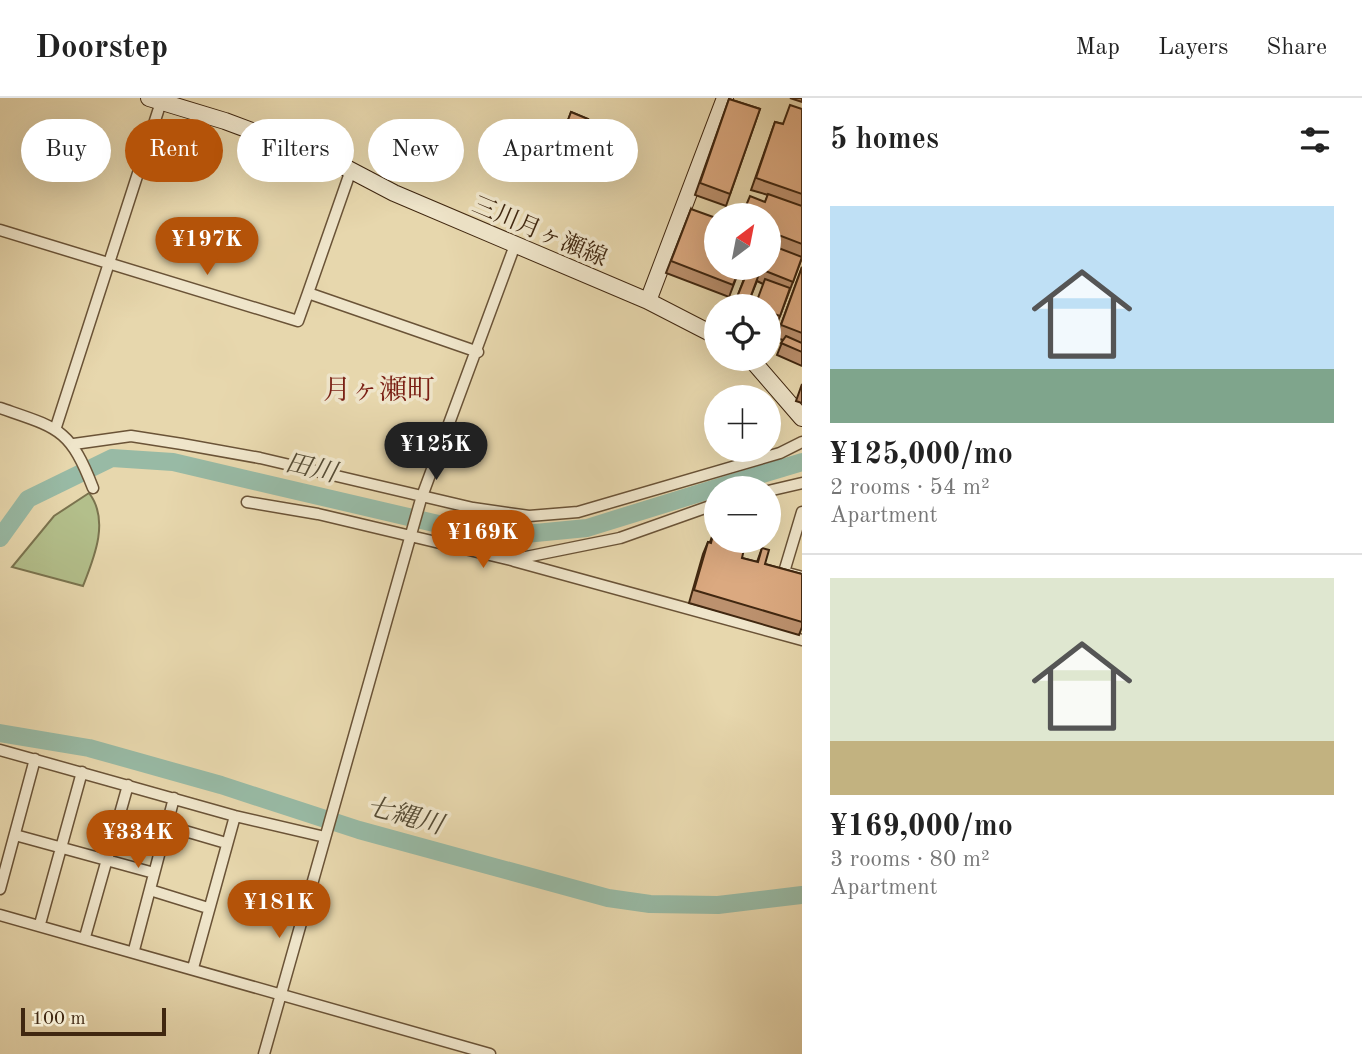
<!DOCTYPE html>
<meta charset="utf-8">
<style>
:root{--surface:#fff;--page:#f2f2f2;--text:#222;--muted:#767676;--line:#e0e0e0;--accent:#b45309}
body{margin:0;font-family:"Old Standard TT","Noto Serif JP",serif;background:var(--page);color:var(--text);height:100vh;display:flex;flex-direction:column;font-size:26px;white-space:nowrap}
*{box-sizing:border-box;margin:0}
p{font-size:23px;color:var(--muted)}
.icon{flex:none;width:38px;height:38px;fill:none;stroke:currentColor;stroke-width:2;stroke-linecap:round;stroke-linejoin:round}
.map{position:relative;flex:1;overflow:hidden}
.panel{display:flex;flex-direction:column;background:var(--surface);width:560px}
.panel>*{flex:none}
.hud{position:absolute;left:21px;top:21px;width:665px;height:63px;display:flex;gap:14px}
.needle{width:46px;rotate:32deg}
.controls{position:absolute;left:704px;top:105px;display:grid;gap:14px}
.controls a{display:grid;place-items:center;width:77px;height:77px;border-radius:50%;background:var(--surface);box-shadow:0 7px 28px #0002;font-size:35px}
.scale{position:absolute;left:21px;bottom:18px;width:145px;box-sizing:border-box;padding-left:7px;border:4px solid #402710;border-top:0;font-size:19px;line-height:24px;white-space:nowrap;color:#402710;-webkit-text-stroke:5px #efe5ca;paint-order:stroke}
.price{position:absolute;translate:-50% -60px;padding:0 16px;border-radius:24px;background:var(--accent);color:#fff;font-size:23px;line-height:46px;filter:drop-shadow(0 2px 4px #0008)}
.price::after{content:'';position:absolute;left:50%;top:42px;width:21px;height:16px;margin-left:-10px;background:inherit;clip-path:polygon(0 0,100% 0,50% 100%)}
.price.current{background:#222;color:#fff}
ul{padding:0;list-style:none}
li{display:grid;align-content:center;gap:14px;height:371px;padding:0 28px}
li+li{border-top:2px solid var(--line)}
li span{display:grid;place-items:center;height:217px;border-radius:0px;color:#555}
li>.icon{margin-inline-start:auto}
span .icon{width:126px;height:126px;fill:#fffc;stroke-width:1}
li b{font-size:30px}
h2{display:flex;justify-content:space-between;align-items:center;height:84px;padding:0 28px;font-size:30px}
.chip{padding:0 24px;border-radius:32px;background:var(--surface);box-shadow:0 7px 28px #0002;font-size:24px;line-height:63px}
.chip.current{background:var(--accent);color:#fff}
header{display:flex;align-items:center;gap:42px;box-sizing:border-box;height:98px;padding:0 35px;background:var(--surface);border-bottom:2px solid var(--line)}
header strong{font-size:33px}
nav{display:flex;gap:38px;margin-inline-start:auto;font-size:24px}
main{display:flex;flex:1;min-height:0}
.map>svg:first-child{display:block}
.green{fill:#b3bf8b;stroke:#7a734e;stroke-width:2}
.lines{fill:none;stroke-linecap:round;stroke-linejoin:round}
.river{stroke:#98baa5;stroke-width:18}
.minor-casing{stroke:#6a5337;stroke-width:13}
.secondary-casing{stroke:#402710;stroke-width:18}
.minor{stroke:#efe5ca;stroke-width:10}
.secondary{stroke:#efe5ca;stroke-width:16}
.wall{fill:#bc916e;stroke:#402710;stroke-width:2}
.building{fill:#dba980;stroke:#402710;stroke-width:2}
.labels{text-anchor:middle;stroke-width:7;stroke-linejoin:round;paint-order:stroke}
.street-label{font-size:24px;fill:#402710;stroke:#efe5ca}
.water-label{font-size:26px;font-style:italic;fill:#564c35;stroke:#efe5ca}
.quarter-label{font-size:28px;fill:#7a1f14;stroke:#efe5ca}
</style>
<header>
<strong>Doorstep</strong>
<nav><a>Map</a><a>Layers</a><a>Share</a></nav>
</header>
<main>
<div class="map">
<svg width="802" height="956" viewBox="0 0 802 956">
<rect width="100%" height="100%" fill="#e7d7ad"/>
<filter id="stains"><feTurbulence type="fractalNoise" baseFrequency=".00286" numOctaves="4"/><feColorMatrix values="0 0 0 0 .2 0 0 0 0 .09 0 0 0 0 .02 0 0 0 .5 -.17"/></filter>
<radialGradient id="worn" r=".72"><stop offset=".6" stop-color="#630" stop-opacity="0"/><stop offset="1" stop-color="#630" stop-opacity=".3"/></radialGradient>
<path class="green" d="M 89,395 C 110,422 94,460 83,488 L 12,469 L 54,418 Z"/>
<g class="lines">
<path class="river" d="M 716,390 L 802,364
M 0,440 L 28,401 L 112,360 L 173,364 L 494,439 L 587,430 L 716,390
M 0,635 L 89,650 L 221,687 L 359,732 L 608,800 L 650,806 L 718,807 L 802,797"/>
<defs>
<path id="minor" d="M 0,132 L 298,223 L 308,195 L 478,254
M 308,195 L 351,72
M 0,310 C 58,330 70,330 93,390
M 56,329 L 161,4
M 74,346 L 131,338 L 182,346 L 260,360 L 473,410 L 529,418 L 578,414 L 780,355 L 802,344
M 768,393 L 802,385
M 247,404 L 318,416 L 511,462 L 620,440 L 716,406
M 802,414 L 784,474 L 802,479
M 514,463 L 802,542
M 0,652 L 235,718 L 325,739
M 168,728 L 226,745
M 15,737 L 154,775
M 0,791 L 35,661
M 150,792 L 208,810
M 0,817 L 490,956
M 40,826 L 82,674
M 85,839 L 128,687
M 134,852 L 174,700
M 193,870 L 235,718
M 264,956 L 421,401 L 515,147"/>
<path id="secondary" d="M 149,0 L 225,23 L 335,64 L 394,95 L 648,203 L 716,238
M 648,203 L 725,0
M 751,261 L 802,320"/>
</defs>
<use href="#minor" class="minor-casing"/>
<use href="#secondary" class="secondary-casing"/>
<use href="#minor" class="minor"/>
<use href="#secondary" class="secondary"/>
</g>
<path class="wall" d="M 790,0 L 802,0 L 802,4 Z
M 729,1 L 760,11 L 726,108 L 695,97 Z
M 802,11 L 802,160 L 775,231 L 768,228 L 768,208 L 763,186 L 757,183 L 747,208 L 734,208 L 748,170 L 768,170 L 768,117 L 765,104 L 768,97 L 751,92 L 775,24 L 783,26 Z
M 571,14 L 588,21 L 582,37 L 565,31 Z
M 691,111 L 716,170 L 740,170 L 729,199 L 666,175 Z
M 802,169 L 802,268 L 777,257 L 783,242 L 776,240 Z
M 802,286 L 802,305 L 796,303 Z
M 714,433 L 734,448 L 742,460 L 757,464 L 762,450 L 765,466 L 802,476 L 802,529 L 799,537 L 689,505 L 703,456 L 708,444 L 710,444 Z"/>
<path class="building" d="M 729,1 L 760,11 L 730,96 L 700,85 Z
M 790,7 L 802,11 L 802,96 L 756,80 L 775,24 L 783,26 Z
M 571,14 L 588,21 L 585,29 L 568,22 Z
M 768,96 L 802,108 L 802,146 L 768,133 L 768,117 L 742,117 L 750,98 L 765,104 Z
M 691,111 L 716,120 L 716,170 L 740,170 L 733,187 L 671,163 Z
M 768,146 L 802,159 L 793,184 L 758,170 L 768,170 Z
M 802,169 L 802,235 L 781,227 Z
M 748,172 L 759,176 L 749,203 L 737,199 Z
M 765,181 L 790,190 L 780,218 L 768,214 L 768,208 L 755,208 Z
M 786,238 L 802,245 L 802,254 L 781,245 Z
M 714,433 L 716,434 L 716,443 L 735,443 L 734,448 L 744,451 L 742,460 L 758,464 L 762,450 L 769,452 L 765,466 L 802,476 L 802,524 L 694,492 L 708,444 L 711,445 Z"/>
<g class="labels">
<g class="street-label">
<text transform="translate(540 133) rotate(23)" y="8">三川月ヶ瀬線</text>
</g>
<g class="water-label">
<text transform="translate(311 369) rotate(13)" y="9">田川</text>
<text transform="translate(405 717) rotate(15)" y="9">七縄川</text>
</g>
<g class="quarter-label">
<text x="379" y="301">月ヶ瀬町</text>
</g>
</g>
<rect width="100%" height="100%" filter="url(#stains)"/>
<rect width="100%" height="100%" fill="url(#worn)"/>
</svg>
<div class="controls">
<a><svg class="needle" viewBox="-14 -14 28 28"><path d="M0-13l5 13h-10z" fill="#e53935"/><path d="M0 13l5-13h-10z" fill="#767676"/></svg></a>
<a><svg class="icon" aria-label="locate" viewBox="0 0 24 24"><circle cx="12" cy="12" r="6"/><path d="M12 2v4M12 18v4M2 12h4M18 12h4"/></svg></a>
<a>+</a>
<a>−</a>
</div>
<div class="scale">100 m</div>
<b class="price" style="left:207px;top:179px">¥197K</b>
<b class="price current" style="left:436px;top:384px">¥125K</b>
<b class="price" style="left:483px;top:472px">¥169K</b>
<b class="price" style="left:138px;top:772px">¥334K</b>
<b class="price" style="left:279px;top:842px">¥181K</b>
<div class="hud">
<a class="chip">Buy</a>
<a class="chip current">Rent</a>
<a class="chip">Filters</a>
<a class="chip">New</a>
<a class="chip">Apartment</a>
</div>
</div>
<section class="panel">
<h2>5 homes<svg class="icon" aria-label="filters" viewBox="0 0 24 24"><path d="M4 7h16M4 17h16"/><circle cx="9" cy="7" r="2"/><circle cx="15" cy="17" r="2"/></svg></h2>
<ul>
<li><span style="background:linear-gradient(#bfe0f5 75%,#7fa58c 0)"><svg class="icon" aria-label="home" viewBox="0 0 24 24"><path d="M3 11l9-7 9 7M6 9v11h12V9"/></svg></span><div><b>¥125,000/mo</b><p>2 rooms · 54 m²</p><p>Apartment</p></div></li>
<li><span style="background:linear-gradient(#dfe7d0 75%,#c2b280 0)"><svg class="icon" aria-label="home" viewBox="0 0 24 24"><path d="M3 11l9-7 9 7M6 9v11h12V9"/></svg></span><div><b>¥169,000/mo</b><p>3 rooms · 80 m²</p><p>Apartment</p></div></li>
</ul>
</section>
</main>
